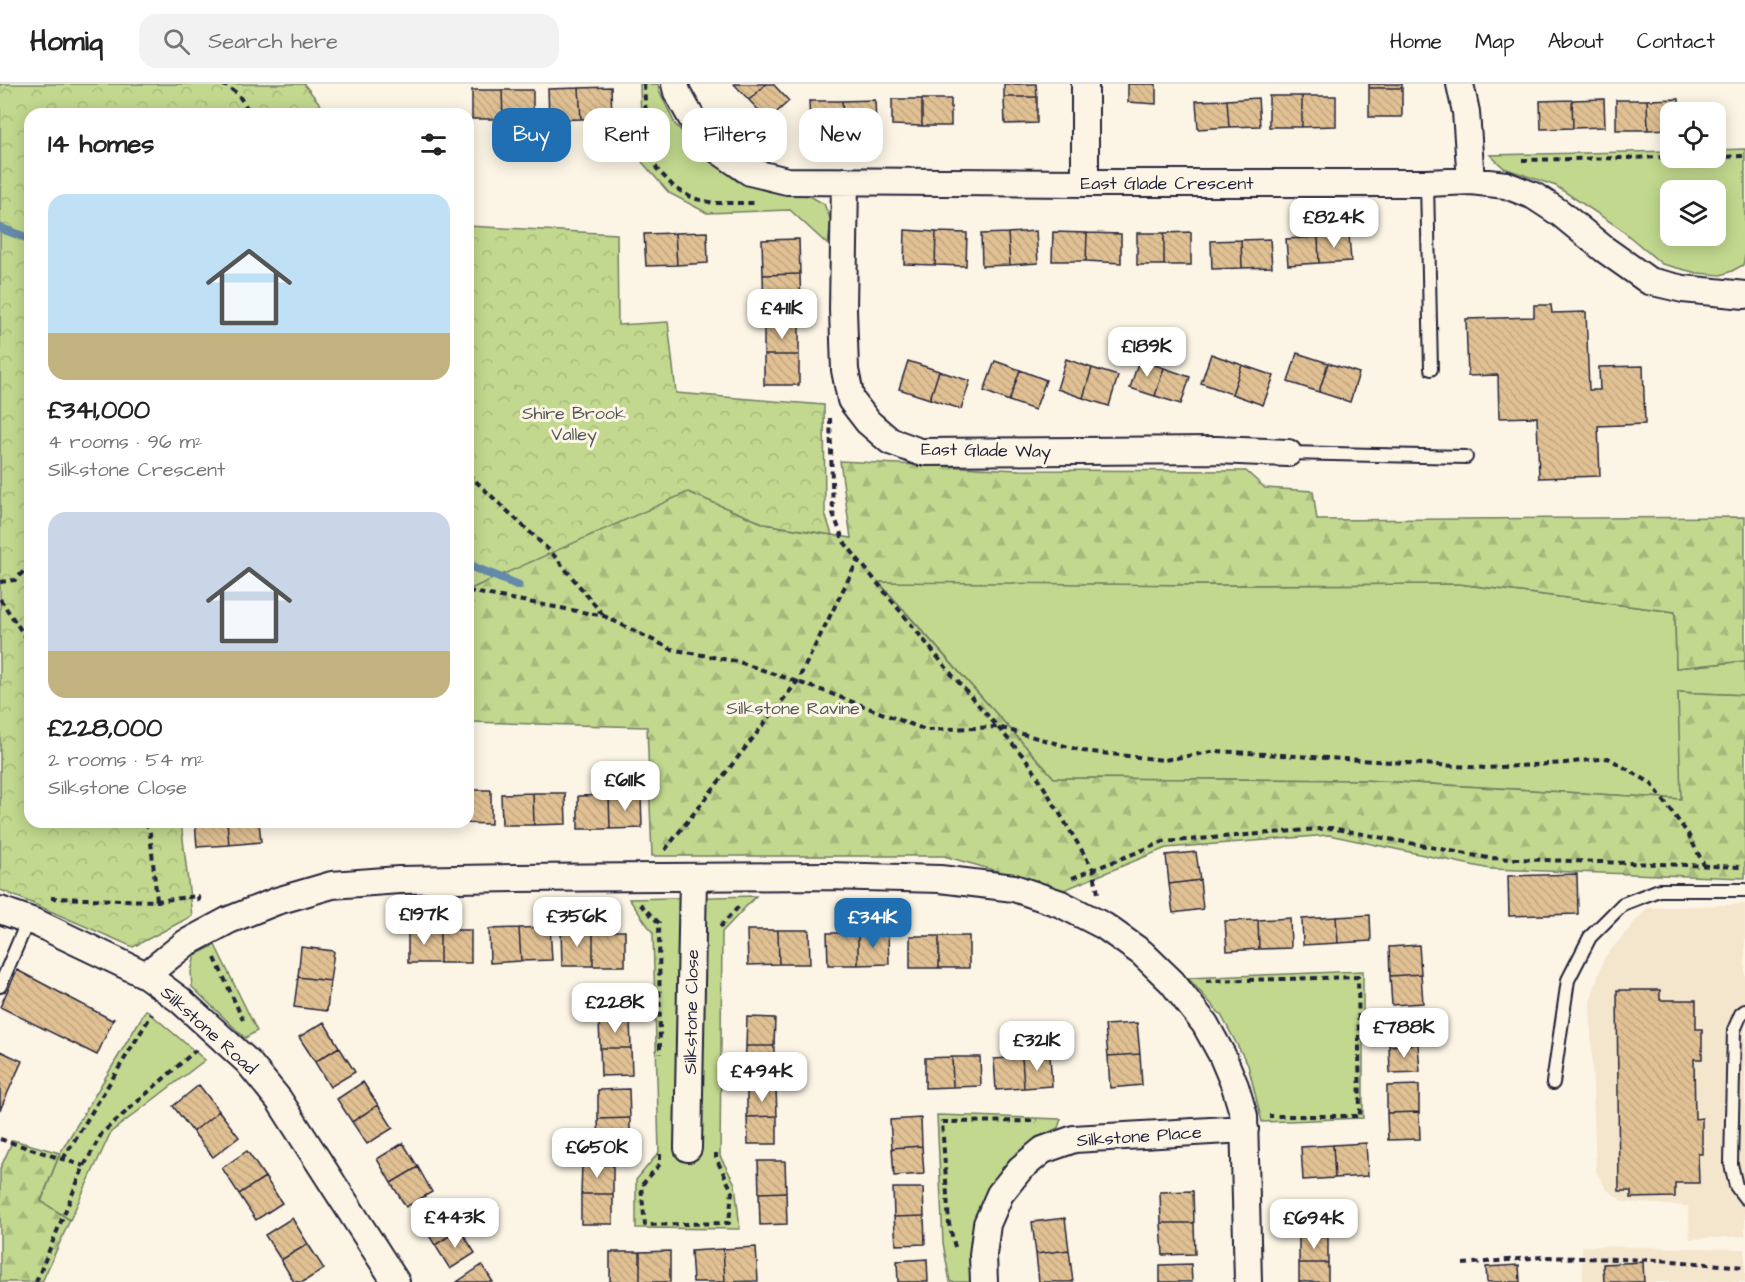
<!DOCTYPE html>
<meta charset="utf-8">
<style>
:root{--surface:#fff;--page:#f2f2f2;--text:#222;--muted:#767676;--line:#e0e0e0;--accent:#1f6fb2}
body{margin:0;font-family:"Architects Daughter",sans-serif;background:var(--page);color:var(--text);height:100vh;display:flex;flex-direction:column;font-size:22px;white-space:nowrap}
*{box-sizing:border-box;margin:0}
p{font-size:20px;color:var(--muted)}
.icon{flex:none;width:33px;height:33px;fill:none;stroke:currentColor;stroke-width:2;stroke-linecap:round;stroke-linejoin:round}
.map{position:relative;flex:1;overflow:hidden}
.drawer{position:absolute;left:24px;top:24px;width:450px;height:720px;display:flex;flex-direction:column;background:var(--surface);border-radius:18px;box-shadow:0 3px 15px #0003}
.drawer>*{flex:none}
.top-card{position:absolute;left:492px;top:24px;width:570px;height:54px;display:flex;gap:12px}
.tools{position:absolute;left:1660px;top:18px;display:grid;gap:12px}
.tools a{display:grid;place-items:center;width:66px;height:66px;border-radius:12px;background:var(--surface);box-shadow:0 3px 15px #0003;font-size:30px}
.price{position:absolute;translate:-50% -51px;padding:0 14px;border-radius:12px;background:#fff;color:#222;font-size:20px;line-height:39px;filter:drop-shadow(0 2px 3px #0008)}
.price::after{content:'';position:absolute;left:50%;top:36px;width:18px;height:14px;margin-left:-9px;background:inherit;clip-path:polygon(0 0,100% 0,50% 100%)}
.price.selected{background:var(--accent);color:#fff}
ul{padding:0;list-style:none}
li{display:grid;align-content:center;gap:12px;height:318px;padding:0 24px}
li span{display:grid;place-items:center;height:186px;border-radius:18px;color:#555}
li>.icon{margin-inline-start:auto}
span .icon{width:108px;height:108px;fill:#fffc;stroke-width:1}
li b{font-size:26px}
h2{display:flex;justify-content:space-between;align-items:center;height:72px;padding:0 24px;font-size:26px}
.chip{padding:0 21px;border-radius:18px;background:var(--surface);box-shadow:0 3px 15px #0003;font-size:21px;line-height:54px}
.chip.selected{background:var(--accent);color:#fff}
header{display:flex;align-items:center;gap:36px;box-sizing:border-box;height:84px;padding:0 30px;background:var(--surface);border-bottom:2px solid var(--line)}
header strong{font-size:28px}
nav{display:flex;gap:33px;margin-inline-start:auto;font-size:21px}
.search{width:420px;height:54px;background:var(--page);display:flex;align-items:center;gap:15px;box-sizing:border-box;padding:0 21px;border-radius:18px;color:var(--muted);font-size:22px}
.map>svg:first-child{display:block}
.built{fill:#f4e5cd}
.grass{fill:#c1d88e;stroke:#727d64;stroke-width:1.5;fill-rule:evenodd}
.forest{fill:url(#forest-firs);stroke:#727d64;stroke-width:1.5}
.park{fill:url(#park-crowns);stroke:#727d64;stroke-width:1.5}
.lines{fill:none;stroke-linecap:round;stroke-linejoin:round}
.stream{stroke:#658aa9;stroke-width:9}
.building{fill:url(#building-back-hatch);stroke:#22223b;stroke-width:1.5}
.service-casing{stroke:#22223b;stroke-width:16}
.minor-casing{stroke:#22223b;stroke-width:30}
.path{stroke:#22223b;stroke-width:4;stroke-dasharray:6 4.5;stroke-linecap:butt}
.service{stroke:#fcf5e5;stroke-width:12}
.minor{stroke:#fcf5e5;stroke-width:26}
.labels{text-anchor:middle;stroke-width:6;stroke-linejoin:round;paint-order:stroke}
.street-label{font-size:18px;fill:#22223b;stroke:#fcf5e5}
.park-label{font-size:18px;fill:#525954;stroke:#fcf5e5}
</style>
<header>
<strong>Homiq</strong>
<div class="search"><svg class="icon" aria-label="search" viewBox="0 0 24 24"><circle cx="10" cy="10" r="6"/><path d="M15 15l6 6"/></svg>Search here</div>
<nav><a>Home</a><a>Map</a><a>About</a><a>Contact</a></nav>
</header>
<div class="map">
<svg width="1745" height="1198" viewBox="0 0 1745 1198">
<defs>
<pattern id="forest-firs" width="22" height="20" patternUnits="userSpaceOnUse" patternTransform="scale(1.5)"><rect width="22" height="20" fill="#c1d88e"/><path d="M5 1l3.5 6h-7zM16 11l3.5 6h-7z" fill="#a6b97b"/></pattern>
<pattern id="park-crowns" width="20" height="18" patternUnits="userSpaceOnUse" patternTransform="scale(1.5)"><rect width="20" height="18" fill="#c1d88e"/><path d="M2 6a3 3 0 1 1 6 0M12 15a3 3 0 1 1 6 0" fill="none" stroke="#a6b97b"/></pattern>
<pattern id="building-back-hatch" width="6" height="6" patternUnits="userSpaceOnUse" patternTransform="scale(1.5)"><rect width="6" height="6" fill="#e1c194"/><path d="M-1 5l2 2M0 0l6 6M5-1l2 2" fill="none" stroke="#c1a680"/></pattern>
</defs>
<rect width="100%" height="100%" fill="#fcf5e5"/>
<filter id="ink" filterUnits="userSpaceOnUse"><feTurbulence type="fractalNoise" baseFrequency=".0167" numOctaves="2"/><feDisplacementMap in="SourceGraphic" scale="12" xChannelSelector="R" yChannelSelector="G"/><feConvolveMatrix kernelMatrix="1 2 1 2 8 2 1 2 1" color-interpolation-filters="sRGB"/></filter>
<g filter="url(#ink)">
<path class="built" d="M 1745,820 L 1745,1152 L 1690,1155 L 1688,1122 L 1624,1118 L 1606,1105 L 1596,1087 L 1590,918 L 1604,874 L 1647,824 Z
M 1582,1162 L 1745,1165 L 1745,1198 L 1583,1198 Z"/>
<path class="grass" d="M 640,0 L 658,0 L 659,6 L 675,40 L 702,69 L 737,97 L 771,107 L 810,112 L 824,120 L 831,136 L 828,161 L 790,126 L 707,129 L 669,109 L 642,78 Z
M 1745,65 L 1745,172 L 1743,181 L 1732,187 L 1721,191 L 1697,189 L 1662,180 L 1618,143 L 1556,102 L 1504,84 L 1490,71 L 1671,67 L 1671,74 L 1716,74 L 1716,66 ZM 1671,106 L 1716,106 L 1716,152 L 1671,152 Z
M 878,497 L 1206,501 L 1459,500 L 1675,528 L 1676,584 L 1745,577 L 1745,611 L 1678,608 L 1682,715 L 1363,696 L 1054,694 Z
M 756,812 L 722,848 L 720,1072 L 735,1100 L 740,1145 L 636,1144 L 636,1096 L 659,1068 L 653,849 L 629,815 Z
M 215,861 L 257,947 L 245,954 L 192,903 L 191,888 L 195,871 Z
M 1363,887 L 1363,1034 L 1262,1038 L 1248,981 L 1221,931 L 1188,894 Z
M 146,926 L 205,976 L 111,1048 L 70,1136 L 41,1118 L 60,1069 Z
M 937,1031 L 1061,1035 L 1058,1044 L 1036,1054 L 1011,1078 L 981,1121 L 972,1158 L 974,1198 L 950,1198 L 943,1159 Z"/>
<path class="forest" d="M 468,354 L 688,408 L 765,440 L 851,454 L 840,377 L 1019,386 L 1246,387 L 1265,404 L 1313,407 L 1317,436 L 1745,433 L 1745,577 L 1676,584 L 1675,528 L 1459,500 L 1206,501 L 878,498 L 1054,694 L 1363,696 L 1681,715 L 1678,608 L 1745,611 L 1745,794 L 1490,785 L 1329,751 L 1166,764 L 1064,806 L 944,772 L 652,772 L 647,643 L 468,638 Z
M 13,1056 L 60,1069 L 41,1117 L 70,1136 L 42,1198 L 0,1198 L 0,1085 Z"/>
<path class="park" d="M 0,0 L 304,0 L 328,30 L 30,30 L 30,738 L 181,738 L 192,832 L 133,863 L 6,808 L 0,806 Z
M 468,142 L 617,150 L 618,241 L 668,238 L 676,309 L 824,321 L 825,429 L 832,451 L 765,440 L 688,408 L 468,506 Z"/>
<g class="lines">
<path class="stream" d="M 0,144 L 30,155
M 468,481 L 518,501"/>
</g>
<path class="building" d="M 734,0 L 766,0 L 749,16 Z
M 766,0 L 773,0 L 789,17 L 768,36 L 749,16 Z
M 1004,0 L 1036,0 L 1037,13 L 1004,13 Z
M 1128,0 L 1156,0 L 1156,20 L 1128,18 Z
M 1369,0 L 1402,0 L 1402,4 L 1369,4 Z
M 611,3 L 612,34 L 581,35 L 579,4 Z
M 579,4 L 581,35 L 549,36 L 548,5 Z
M 1369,4 L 1402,4 L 1402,33 L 1369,33 Z
M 472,6 L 502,6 L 503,35 L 472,35 Z
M 502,6 L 533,6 L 533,34 L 503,35 Z
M 1269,12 L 1302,12 L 1302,43 L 1269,43 Z
M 1302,12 L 1336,12 L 1336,42 L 1302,43 Z
M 1004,13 L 1037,13 L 1037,39 L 1005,40 Z
M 1258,14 L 1260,42 L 1229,43 L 1227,16 Z
M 892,15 L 922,15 L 922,42 L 892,41 Z
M 922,15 L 951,15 L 951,42 L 922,42 Z
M 1604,15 L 1605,43 L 1573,44 L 1572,16 Z
M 1679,15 L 1679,28 L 1671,28 L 1671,45 L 1648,46 L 1647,16 Z
M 875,16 L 876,42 L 843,43 L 842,17 Z
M 1227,16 L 1229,43 L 1198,45 L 1196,17 Z
M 1572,16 L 1573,44 L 1541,45 L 1540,17 Z
M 1616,16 L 1647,16 L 1648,46 L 1616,46 Z
M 809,17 L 842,17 L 843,43 L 810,43 Z
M 905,146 L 936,148 L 935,181 L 904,180 Z
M 1036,147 L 1038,179 L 1010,181 L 1008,149 Z
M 707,148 L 708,179 L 677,181 L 675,149 Z
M 936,148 L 967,149 L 966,182 L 935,181 Z
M 1053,148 L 1087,149 L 1086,177 L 1052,177 Z
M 1191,148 L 1191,181 L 1164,181 L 1164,149 Z
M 675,149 L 677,181 L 646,182 L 644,150 Z
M 1008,149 L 1010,181 L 982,182 L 981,150 Z
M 1087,149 L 1121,150 L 1121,179 L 1086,177 Z
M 1137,149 L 1164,149 L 1164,181 L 1137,181 Z
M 1349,151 L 1351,177 L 1319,179 L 1318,153 Z
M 1318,153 L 1319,179 L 1288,181 L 1286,155 Z
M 799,155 L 800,190 L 763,191 L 762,156 Z
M 1270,155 L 1272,183 L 1242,184 L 1241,156 Z
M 1241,156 L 1242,184 L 1212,185 L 1211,157 Z
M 800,190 L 801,225 L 764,226 L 763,191 Z
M 1534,221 L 1551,221 L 1552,229 L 1586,228 L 1589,306 L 1600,306 L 1599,283 L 1643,282 L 1645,340 L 1598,342 L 1600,392 L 1539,394 L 1537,333 L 1499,334 L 1498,291 L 1468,292 L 1466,235 L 1534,233 Z
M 764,241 L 799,241 L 799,271 L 764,271 Z
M 1297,269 L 1328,279 L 1319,308 L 1288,298 Z
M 1211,270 L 1242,281 L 1232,310 L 1201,299 Z
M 764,271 L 799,271 L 799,301 L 764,301 Z
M 1066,275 L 1092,284 L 1083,314 L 1057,305 Z
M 1139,276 L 1164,284 L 1155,312 L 1130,304 Z
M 908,277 L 939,287 L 930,315 L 899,305 Z
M 995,277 L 1020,286 L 1009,317 L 984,307 Z
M 1328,279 L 1359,289 L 1350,318 L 1319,308 Z
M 1242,281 L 1274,292 L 1263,321 L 1232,310 Z
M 1092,284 L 1118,292 L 1109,322 L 1083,314 Z
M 1164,284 L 1190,293 L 1181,320 L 1155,312 Z
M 1020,286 L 1046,296 L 1035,326 L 1009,317 Z
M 939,287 L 970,297 L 961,325 L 930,315 Z
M 468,706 L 491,706 L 491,740 L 461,739 L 461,738 L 468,738 Z
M 533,709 L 534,741 L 502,741 L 501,710 Z
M 533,709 L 565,709 L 566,740 L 534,741 Z
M 609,711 L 610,745 L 578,745 L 578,712 Z
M 609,711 L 641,711 L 642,744 L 610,745 Z
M 195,738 L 227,738 L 229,761 L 197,763 Z
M 227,738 L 259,738 L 261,758 L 229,761 Z
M 273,738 L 306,738 L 306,742 L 273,742 Z
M 306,738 L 339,738 L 339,741 L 306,742 Z
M 349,738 L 382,738 L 382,741 L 349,742 Z
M 382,738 L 415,738 L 415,740 L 382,741 Z
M 1196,768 L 1200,796 L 1169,800 L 1166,771 Z
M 1577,790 L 1578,830 L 1509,832 L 1508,792 Z
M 1200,796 L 1203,825 L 1173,829 L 1169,800 Z
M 1370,831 L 1371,857 L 1338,859 L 1336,833 Z
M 1336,833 L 1338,859 L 1303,861 L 1302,835 Z
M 1290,834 L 1291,864 L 1259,865 L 1258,836 Z
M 1258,836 L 1259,865 L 1227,867 L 1225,837 Z
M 550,843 L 552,876 L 521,877 L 519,844 Z
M 519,844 L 521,877 L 490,879 L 489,845 Z
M 408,846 L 440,846 L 440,879 L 408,879 Z
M 440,846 L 471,846 L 471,879 L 440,879 Z
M 747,846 L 778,846 L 779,880 L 748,881 Z
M 778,846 L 809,846 L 810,880 L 779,880 Z
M 561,847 L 593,847 L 593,882 L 562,882 Z
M 593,847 L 625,847 L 625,882 L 593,882 Z
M 888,848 L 889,880 L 858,881 L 858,849 Z
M 827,849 L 858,849 L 858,881 L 828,881 Z
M 910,852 L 939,852 L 939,884 L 910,884 Z
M 939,852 L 969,852 L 969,884 L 939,884 Z
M 1419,861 L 1421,890 L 1390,892 L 1389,863 Z
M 301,863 L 334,867 L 330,897 L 298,893 Z
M 17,886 L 112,936 L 114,934 L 97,971 L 0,923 Z
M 1421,890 L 1423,919 L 1392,921 L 1390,892 Z
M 298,893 L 330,897 L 327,927 L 294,923 Z
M 1617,906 L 1660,906 L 1660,916 L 1696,916 L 1696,945 L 1702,945 L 1702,975 L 1694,975 L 1695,1035 L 1702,1034 L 1702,1070 L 1698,1070 L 1699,1099 L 1675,1099 L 1675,1113 L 1631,1114 L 1631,1107 L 1619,1107 Z
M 747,933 L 775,934 L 774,962 L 746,962 Z
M 1417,933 L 1418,960 L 1389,962 L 1387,934 Z
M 599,936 L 630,936 L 631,964 L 600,964 Z
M 324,938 L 339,963 L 315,978 L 299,953 Z
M 1137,939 L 1140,970 L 1108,972 L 1105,941 Z
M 1418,960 L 1420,988 L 1390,989 L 1389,962 Z
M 746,962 L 774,962 L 773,991 L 745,990 Z
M 339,963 L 355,988 L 330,1003 L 315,978 Z
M 600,964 L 631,964 L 632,991 L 601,992 Z
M 0,967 L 22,977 L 0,1026 Z
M 1140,970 L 1142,1001 L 1110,1004 L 1108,972 Z
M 1050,972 L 1052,1002 L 1024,1004 L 1022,973 Z
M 952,973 L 953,1003 L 925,1004 L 925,974 Z
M 952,973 L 980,973 L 981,1002 L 953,1003 Z
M 1022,973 L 1024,1004 L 996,1006 L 994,975 Z
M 363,998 L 378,1021 L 352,1038 L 337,1015 Z
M 199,1001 L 219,1027 L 193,1048 L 173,1022 Z
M 1419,1001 L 1419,1028 L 1387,1029 L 1387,1002 Z
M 629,1005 L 630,1034 L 598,1035 L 598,1006 Z
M 747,1005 L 776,1005 L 777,1032 L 747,1033 Z
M 378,1021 L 393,1044 L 367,1060 L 352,1038 Z
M 219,1027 L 239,1053 L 213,1073 L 193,1048 Z
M 1419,1028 L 1420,1055 L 1388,1056 L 1387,1029 Z
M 777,1032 L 777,1060 L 748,1060 L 747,1033 Z
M 630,1034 L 630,1063 L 599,1063 L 598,1035 Z
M 921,1034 L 922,1062 L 892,1064 L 890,1036 Z
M 403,1059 L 418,1083 L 391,1099 L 377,1075 Z
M 1366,1059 L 1368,1092 L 1335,1094 L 1333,1061 Z
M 1333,1061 L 1335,1094 L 1303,1096 L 1301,1063 Z
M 922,1062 L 924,1090 L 894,1092 L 892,1064 Z
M 247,1067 L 265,1093 L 239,1110 L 222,1084 Z
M 758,1077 L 785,1077 L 786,1108 L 759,1109 Z
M 582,1080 L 613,1081 L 613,1110 L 581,1110 Z
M 418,1083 L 432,1108 L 406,1123 L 391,1099 Z
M 265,1093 L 282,1119 L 256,1136 L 239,1110 Z
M 893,1104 L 923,1104 L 924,1132 L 894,1133 Z
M 1193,1107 L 1194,1139 L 1161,1139 L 1160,1108 Z
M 786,1108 L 787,1140 L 760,1141 L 759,1109 Z
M 581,1110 L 613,1110 L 613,1140 L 581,1140 Z
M 446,1121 L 460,1145 L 435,1161 L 420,1137 Z
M 924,1132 L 925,1160 L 896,1161 L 894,1133 Z
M 292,1134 L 308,1160 L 281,1176 L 265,1151 Z
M 1065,1134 L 1069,1166 L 1036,1170 L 1032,1138 Z
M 1161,1139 L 1194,1139 L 1195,1170 L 1163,1171 Z
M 460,1145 L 475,1169 L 450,1185 L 435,1161 Z
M 1299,1153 L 1328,1153 L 1328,1179 L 1299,1179 Z
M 308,1160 L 324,1185 L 303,1198 L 294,1198 L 281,1176 Z
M 756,1163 L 758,1197 L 725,1198 L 723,1165 Z
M 723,1165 L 725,1198 L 693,1198 L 691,1167 Z
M 1069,1166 L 1073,1198 L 1039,1198 L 1036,1170 Z
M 670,1167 L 670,1198 L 640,1198 L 640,1168 Z
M 610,1168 L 640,1168 L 640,1198 L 610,1198 Z
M 927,1175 L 928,1198 L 898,1198 L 897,1177 Z
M 1643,1178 L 1644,1198 L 1604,1198 L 1603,1180 Z
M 1299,1179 L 1328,1179 L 1328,1198 L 1299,1198 Z
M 1191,1180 L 1192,1198 L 1160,1198 L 1160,1181 Z
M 482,1181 L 493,1198 L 457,1198 Z
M 1519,1181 L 1520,1198 L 1487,1198 L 1486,1183 Z"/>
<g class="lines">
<defs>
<path id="service" d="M 1427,99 L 1431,285
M 1288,369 L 1466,373
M 0,902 L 28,836
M 1745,927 L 1741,930 L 1734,946 L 1731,1080 L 1736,1102 L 1745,1114
M 1553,999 L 1568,896 L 1590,853 L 1623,820 L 1659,806 L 1745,806"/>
<path id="minor" d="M 675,0 L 677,8 L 695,40 L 718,66 L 750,88 L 787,97 L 1085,99 L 1427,99 L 1471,97 L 1506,101 L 1534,112 L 1560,129 L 1604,165 L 1649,197 L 1683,205 L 1745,211
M 1460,0 L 1466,28 L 1471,97
M 845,97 L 843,225 L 845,286 L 851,316 L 868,338 L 890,357 L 920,368 L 1216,366 L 1288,369
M 1085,99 L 1085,0
M 0,826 L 37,839 L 146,891 L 180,916 L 248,978 L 279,1016 L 396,1198
M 146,891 L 186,859 L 229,836 L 277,817 L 332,801 L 399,796 L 515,794 L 827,792 L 940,795 L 1014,804 L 1061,820 L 1104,842 L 1142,869 L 1172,898 L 1205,940 L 1222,971 L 1235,1002 L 1244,1032 L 1248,1198
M 688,1064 L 693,793
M 984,1198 L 983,1171 L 987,1140 L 1000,1110 L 1020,1085 L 1043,1066 L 1074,1055 L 1245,1045"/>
</defs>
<use href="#service" class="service-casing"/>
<use href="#minor" class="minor-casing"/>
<path class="path" d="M 222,0 L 237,9 L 251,30
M 644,0 L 648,66 L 657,85 L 674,103 L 692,114 L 714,119 L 754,119
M 1716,73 L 1745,72
M 1522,76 L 1671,73
M 830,334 L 833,429 L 844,458 L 953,592 L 1030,680 L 1093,785 L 1098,809
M 468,390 L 552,469 L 604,532
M 0,498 L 15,496 L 30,481
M 468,507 L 604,532 L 671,565 L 739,578 L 824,607 L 926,646 L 998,643 L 1083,667 L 1164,676 L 1217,667 L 1486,684 L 1565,679 L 1608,674 L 1651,699 L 1688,750 L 1704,781
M 0,515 L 30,560
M 146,738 L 150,749 L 157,817
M 665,766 L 797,598 L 858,476
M 1072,794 L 1163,758 L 1331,744 L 1488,774 L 1741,783
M 51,814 L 157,817 L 198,812 L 199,822
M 640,820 L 659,839 L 660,970
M 720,843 L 741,820
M 215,874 L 243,936
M 1206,897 L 1358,893 L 1360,1032 L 1269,1032
M 0,1055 L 84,1082
M 660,1070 L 660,1080 L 641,1102 L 645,1141 L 729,1139 L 732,1107 L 716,1074 L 716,1069
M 63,1075 L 152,930
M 955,1163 L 949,1140 L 942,1038 L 1037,1037
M 1463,1180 L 1542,1173 L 1659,1176 L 1745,1183
M 36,1198 L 84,1082 L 102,1049 L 196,966"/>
<use href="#service" class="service"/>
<use href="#minor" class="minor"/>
</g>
</g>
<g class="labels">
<g class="street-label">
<text x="1167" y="105">East Glade Crescent</text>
<text transform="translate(986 366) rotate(1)" y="6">East Glade Way</text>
<text transform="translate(691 928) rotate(-89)" y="6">Silkstone Close</text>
<text transform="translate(209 946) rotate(42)" y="6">Silkstone Road</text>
<text transform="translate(1139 1052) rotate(-4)" y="6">Silkstone Place</text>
</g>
<g class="park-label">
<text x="574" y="335">Shire Brook<tspan x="574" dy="21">Valley</tspan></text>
<text x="793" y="630">Silkstone Ravine</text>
</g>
</g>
</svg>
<div class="tools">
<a><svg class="icon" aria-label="locate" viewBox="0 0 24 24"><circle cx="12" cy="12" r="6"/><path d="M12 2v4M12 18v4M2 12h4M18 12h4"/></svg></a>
<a><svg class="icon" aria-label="layers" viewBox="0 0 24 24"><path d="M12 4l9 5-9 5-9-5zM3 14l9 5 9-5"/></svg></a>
</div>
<b class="price" style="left:1334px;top:165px">£824K</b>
<b class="price" style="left:782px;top:256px">£411K</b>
<b class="price" style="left:1147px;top:294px">£189K</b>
<b class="price" style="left:625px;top:728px">£611K</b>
<b class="price" style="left:424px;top:862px">£197K</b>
<b class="price" style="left:577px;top:864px">£356K</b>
<b class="price selected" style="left:873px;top:865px">£341K</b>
<b class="price" style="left:615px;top:950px">£228K</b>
<b class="price" style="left:1404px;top:975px">£788K</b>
<b class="price" style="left:1037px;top:988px">£321K</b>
<b class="price" style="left:762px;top:1019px">£494K</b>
<b class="price" style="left:597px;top:1095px">£650K</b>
<b class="price" style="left:455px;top:1165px">£443K</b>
<b class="price" style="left:1314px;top:1166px">£694K</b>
<div class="top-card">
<a class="chip selected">Buy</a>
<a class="chip">Rent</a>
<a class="chip">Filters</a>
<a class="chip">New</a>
</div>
<section class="drawer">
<h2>14 homes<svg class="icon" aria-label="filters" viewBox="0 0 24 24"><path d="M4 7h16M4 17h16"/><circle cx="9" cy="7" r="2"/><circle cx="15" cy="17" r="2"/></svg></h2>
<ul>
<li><span style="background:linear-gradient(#bfe0f5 75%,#c2b280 0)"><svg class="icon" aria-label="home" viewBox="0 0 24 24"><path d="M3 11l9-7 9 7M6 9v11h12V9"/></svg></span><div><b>£341,000</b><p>4 rooms · 96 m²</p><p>Silkstone Crescent</p></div></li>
<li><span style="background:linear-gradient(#c9d6e8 75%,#c2b280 0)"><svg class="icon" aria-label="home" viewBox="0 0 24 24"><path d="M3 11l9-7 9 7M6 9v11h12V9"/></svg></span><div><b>£228,000</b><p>2 rooms · 54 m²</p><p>Silkstone Close</p></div></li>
</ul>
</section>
</div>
